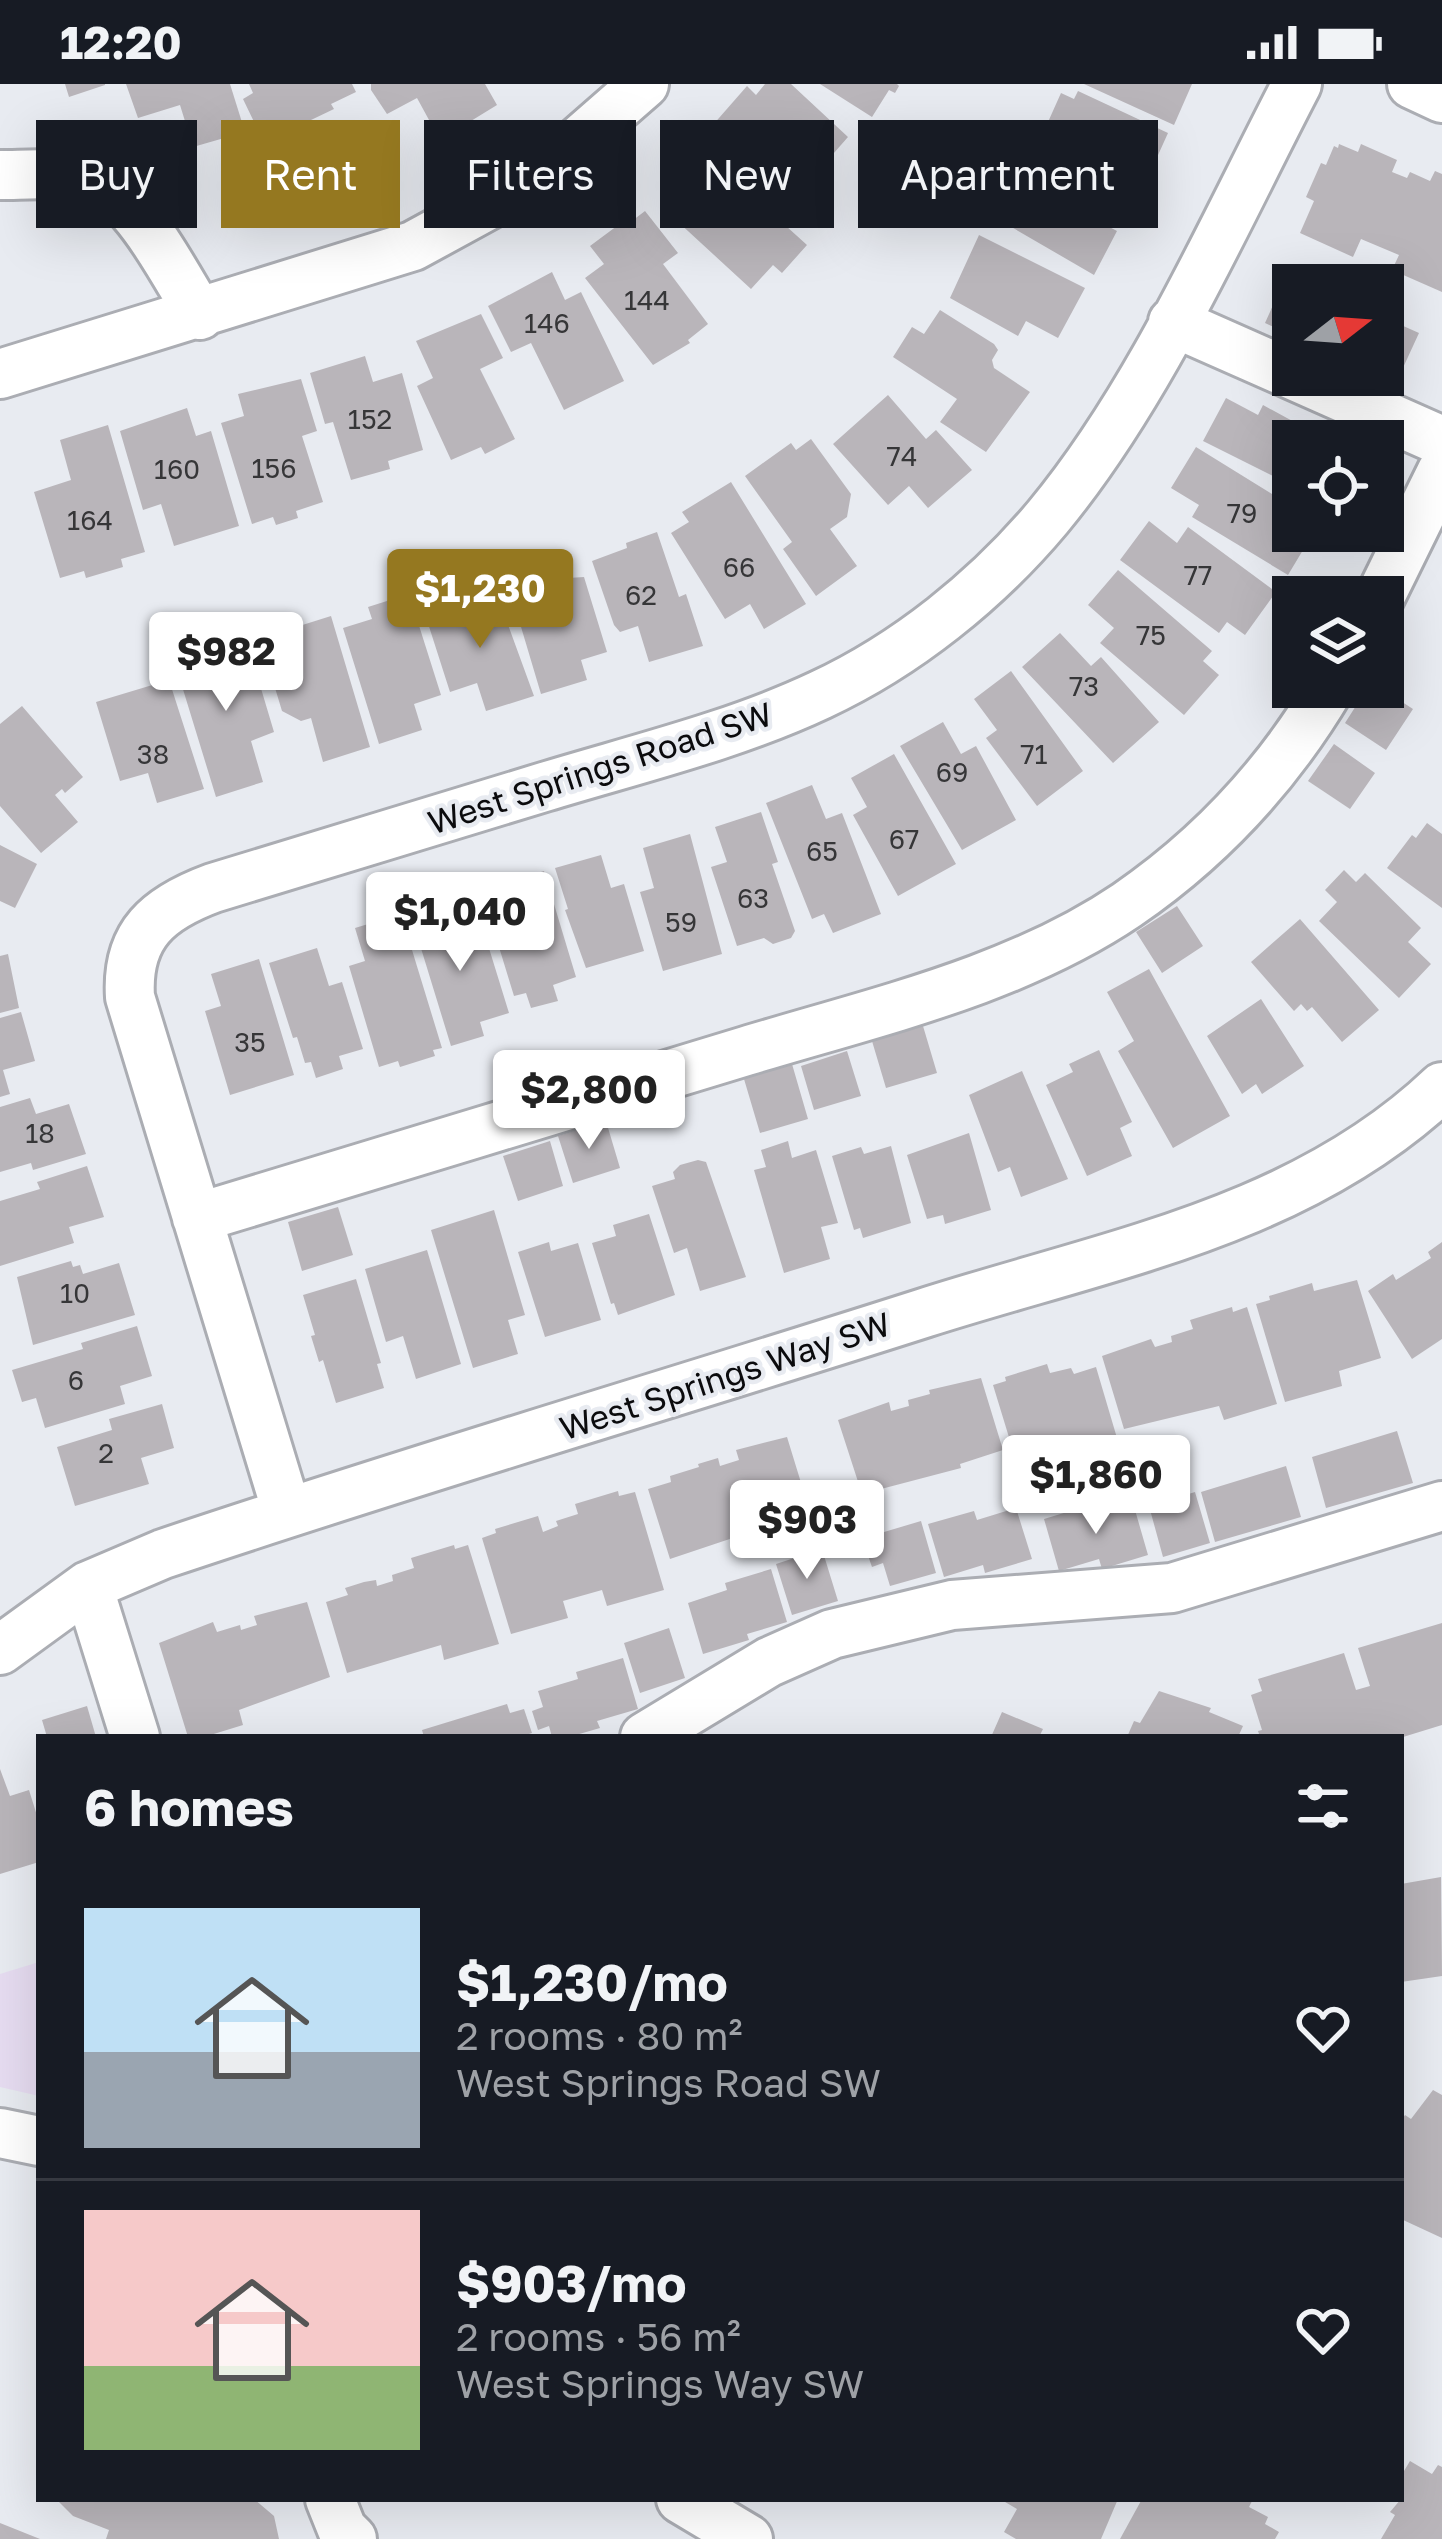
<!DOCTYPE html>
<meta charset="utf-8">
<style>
:root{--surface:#171b24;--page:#20242c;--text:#f1f3f6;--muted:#9ea1a6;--line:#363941;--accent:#957820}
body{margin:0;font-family:"Golos Text",sans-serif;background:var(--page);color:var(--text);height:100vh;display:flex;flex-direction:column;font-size:45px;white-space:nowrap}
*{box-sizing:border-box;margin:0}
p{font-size:39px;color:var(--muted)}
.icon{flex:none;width:66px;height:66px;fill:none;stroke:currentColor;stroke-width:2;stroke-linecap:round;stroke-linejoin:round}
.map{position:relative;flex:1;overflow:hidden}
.sheet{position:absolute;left:36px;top:1650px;width:1368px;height:768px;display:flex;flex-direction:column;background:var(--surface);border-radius:0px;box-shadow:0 12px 48px #0002}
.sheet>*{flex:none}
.top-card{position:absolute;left:36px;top:36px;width:1371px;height:108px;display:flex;gap:24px}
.needle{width:78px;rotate:73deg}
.buttons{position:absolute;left:1272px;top:180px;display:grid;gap:24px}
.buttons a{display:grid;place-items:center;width:132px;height:132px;border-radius:0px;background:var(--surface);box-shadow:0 12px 48px #0002;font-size:60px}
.price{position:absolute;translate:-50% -102px;padding:0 27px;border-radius:12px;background:#fff;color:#222;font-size:39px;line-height:78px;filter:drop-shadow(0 3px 6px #0008)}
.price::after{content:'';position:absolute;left:50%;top:72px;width:36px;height:27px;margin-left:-18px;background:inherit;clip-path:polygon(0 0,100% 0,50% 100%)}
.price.current{background:var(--accent);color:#fff}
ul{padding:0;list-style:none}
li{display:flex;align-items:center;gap:36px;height:300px;padding:0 48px}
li+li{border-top:3px solid var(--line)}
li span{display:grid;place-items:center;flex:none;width:336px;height:240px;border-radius:0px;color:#555}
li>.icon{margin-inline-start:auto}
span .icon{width:144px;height:144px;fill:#fffc;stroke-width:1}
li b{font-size:51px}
h2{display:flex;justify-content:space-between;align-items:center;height:144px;padding:0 48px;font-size:51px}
.pill{padding:0 42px;border-radius:0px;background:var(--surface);box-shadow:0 12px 48px #0002;font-size:42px;line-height:108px}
.pill.current{background:var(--accent);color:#fff}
.status{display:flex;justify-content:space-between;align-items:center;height:84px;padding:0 60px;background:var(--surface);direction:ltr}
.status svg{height:33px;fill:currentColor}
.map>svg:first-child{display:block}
.commercial{fill:#e6dcf1}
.building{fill:#b9b5ba}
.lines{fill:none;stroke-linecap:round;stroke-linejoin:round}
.minor-casing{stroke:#abadb3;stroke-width:54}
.minor{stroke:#fff;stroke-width:48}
.labels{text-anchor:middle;stroke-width:9;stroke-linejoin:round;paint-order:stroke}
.number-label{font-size:27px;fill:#363638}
.street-label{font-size:33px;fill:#0b0b0d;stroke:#e8ebf1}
</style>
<div class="status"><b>12:20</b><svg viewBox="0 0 49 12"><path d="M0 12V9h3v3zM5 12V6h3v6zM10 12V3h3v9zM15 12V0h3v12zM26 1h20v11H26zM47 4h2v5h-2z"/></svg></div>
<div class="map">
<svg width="1442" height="2455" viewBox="0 0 1442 2455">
<rect width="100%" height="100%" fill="#e8ebf1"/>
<path class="commercial" d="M 39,1878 L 39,2012 L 0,2003 L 0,1890 Z"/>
<path class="building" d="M 65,0 L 105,0 L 105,1 L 69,13 Z
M 126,0 L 230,0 L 245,48 L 193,63 L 180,21 L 138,34 Z
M 249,0 L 352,0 L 356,8 L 331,20 L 334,25 L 311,36 L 342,96 L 293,119 L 243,15 L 253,9 Z
M 371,0 L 485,0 L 497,21 L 440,56 L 417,14 L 387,30 L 371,6 Z
M 765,0 L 791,0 L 848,53 L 819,86 L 830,95 L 803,124 L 755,75 L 751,78 L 712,42 L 747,2 L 756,11 Z
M 820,0 L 897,0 L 899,2 L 895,9 L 889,6 L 872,33 Z
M 1084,0 L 1192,0 L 1174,41 Z
M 1078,7 L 1168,49 L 1149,91 L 1129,81 L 1118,107 L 1047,75 L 1062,45 L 1048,38 L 1061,9 L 1074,15 Z
M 1339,60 L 1358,68 L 1361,60 L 1397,76 L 1392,88 L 1407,94 L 1410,88 L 1430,97 L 1435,87 L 1442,90 L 1442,208 L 1392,186 L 1399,171 L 1361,155 L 1353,173 L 1300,149 L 1314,117 L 1306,113 L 1321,79 L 1326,81 L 1334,62 L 1338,64 Z
M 709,61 L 752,99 L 745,105 L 807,161 L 782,189 L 773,181 L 751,205 L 676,136 L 690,121 L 671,104 Z
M 1026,77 L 1086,109 L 1077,126 L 1117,147 L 1094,191 L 989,130 L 1002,104 L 1011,106 Z
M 645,127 L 678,169 L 663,180 L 708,240 L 688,256 L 690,259 L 653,281 L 585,194 L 604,180 L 590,162 L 625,136 L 628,140 Z
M 979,151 L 1085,204 L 1058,254 L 1026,237 L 1018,252 L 950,214 Z
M 552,188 L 565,216 L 581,208 L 624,297 L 564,326 L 531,259 L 511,268 L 488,222 Z
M 1287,190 L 1310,201 L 1293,201 L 1293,252 L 1265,239 Z
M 940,226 L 994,260 L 998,266 L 992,276 L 994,284 L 1030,308 L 986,368 L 940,338 L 957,315 L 893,273 L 912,243 L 924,250 Z
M 481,230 L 503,274 L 480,285 L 515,355 L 485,370 L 481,363 L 451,376 L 417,302 L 433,294 L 416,257 Z
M 1383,233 L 1419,249 L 1396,299 L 1383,293 Z
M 365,272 L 373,298 L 402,289 L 423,366 L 388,377 L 390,385 L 351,396 L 333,338 L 325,340 L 310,289 Z
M 301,295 L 317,347 L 302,352 L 323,418 L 296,427 L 298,434 L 276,441 L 273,433 L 252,440 L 221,339 L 244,332 L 238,310 Z
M 888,311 L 926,355 L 936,346 L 972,386 L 928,424 L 909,402 L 888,421 L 833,360 Z
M 1226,314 L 1258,331 L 1263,321 L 1329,357 L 1293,357 L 1293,402 L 1203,357 Z
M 187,324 L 196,352 L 211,347 L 239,442 L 174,462 L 161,420 L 143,426 L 120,347 Z
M 108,341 L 145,468 L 121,475 L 123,483 L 86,494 L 84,487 L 60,494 L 34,408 L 71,396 L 60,356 Z
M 811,355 L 851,410 L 847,433 L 830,445 L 857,482 L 816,512 L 783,465 L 792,458 L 745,392 L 791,359 L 796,366 Z
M 1196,363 L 1293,423 L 1284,441 L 1309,456 L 1288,491 L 1192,433 L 1199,421 L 1171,404 Z
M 731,398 L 806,520 L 764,545 L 750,520 L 725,535 L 671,449 L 689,438 L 682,428 Z
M 1149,437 L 1177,459 L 1188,443 L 1276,508 L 1245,551 L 1227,538 L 1219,549 L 1120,476 Z
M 657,448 L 679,513 L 686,510 L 703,562 L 649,578 L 638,542 L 620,548 L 614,541 L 592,477 L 627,464 L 626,459 Z
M 1118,486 L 1212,567 L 1203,577 L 1219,591 L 1184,631 L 1100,559 L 1114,544 L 1088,521 Z
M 548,489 L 551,502 L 568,494 L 584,493 L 607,568 L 581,576 L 587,596 L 541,610 L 513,516 L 521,513 L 517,499 Z
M 496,508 L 534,612 L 486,627 L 477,599 L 450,608 L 425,530 Z
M 409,510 L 441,611 L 414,620 L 422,646 L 379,660 L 343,544 L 372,535 L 368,523 Z
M 331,532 L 370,663 L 323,678 L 311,634 L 301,637 L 282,627 L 262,561 L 279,556 L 277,549 Z
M 1060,549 L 1091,582 L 1101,573 L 1159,638 L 1113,679 L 1022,583 Z
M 226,560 L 228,568 L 248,561 L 274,648 L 251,657 L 263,698 L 216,713 L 174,576 Z
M 1011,587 L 1083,687 L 1037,722 L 986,654 L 997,646 L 974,615 Z
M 169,596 L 204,705 L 157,719 L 148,689 L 120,697 L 96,618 Z
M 1368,603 L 1379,603 L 1413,625 L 1386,666 L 1345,639 Z
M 22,622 L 83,693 L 65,709 L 62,705 L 55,711 L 78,738 L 41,769 L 0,722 L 0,640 Z
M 943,638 L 961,670 L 976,662 L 1016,736 L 962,766 L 900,662 Z
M 1334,660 L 1375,689 L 1350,725 L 1308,697 Z
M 894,670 L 956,780 L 898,812 L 853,731 L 867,723 L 851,694 Z
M 812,701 L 826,735 L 842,729 L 881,830 L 833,849 L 824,830 L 812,835 L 766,719 Z
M 761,728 L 778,778 L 772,780 L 795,847 L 791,854 L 773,860 L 764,854 L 737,862 L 711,783 L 727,778 L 715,743 Z
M 1427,739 L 1442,750 L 1442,824 L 1387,784 L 1412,751 L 1416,754 Z
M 690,750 L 722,870 L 663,887 L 640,808 L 654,804 L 643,764 Z
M 0,761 L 37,780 L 15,824 L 0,817 Z
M 601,771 L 611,804 L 624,800 L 644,867 L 586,884 L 565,826 L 568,825 L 555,784 Z
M 1344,786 L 1356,798 L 1365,789 L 1421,844 L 1408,858 L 1431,880 L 1399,914 L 1319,837 L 1337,818 L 1325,806 Z
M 544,787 L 576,893 L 553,901 L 558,917 L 531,924 L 526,909 L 514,912 L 495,850 L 513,845 L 500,801 Z
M 458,821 L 467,854 L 484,848 L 509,929 L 480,938 L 484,952 L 451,962 L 412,835 Z
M 1177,822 L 1203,862 L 1162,889 L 1136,848 Z
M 401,830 L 442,964 L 433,966 L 435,972 L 400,983 L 398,977 L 379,983 L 349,882 L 365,877 L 355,844 Z
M 1300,835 L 1379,926 L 1342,958 L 1312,923 L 1307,927 L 1301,920 L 1294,927 L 1251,878 Z
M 317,864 L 329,902 L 342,898 L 363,965 L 339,972 L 343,985 L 316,994 L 311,978 L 305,979 L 297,953 L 293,954 L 269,879 Z
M 8,870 L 19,924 L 0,929 L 0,872 Z
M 259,875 L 294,991 L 230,1011 L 205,927 L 221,922 L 211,890 Z
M 1149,885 L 1230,1032 L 1173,1064 L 1118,967 L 1134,957 L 1107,908 Z
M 1261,915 L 1304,982 L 1262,1010 L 1256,1000 L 1242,1010 L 1207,952 Z
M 21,928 L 35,977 L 3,986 L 10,1010 L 0,1013 L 0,934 Z
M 923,942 L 937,989 L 886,1004 L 872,957 Z
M 1099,966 L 1132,1038 L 1120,1044 L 1132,1072 L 1087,1092 L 1046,1001 L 1073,988 L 1069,980 Z
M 847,967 L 861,1012 L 814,1026 L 801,982 Z
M 792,980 L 808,1035 L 760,1049 L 744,995 Z
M 1022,987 L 1068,1095 L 1021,1113 L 1010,1083 L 998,1088 L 969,1011 Z
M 30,1014 L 36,1030 L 69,1020 L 86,1070 L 33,1086 L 31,1079 L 0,1088 L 0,1023 Z
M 606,1037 L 620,1084 L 573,1099 L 558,1052 Z
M 969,1049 L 991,1126 L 945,1140 L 943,1131 L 927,1135 L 907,1071 Z
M 550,1057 L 563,1102 L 518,1117 L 503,1072 Z
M 788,1057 L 792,1074 L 816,1066 L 838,1139 L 821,1143 L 830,1175 L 784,1189 L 754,1086 L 766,1083 L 761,1066 Z
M 891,1062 L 911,1139 L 863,1154 L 860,1144 L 854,1146 L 832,1072 L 861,1063 L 864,1070 Z
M 698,1076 L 706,1078 L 746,1193 L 700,1207 L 687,1164 L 674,1169 L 652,1102 L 675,1095 L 673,1088 L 680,1081 Z
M 87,1082 L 104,1133 L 69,1143 L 74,1159 L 0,1182 L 0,1117 L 40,1105 L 37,1098 Z
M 338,1123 L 353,1171 L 302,1187 L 288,1138 Z
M 494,1126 L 525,1231 L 508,1236 L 518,1270 L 473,1284 L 431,1146 Z
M 649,1130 L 675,1211 L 618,1231 L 614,1219 L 611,1220 L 592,1159 L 616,1152 L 613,1141 Z
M 549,1158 L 551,1167 L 578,1159 L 601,1236 L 545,1253 L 518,1168 Z
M 1442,1158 L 1442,1255 L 1412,1275 L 1368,1207 L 1393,1190 L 1396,1196 L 1431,1174 L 1428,1168 Z
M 427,1166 L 461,1280 L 416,1295 L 403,1252 L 386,1258 L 365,1185 Z
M 71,1177 L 73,1183 L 80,1181 L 83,1190 L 119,1179 L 135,1231 L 33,1261 L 17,1193 Z
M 356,1195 L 381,1279 L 377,1280 L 384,1304 L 336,1319 L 323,1276 L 319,1278 L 311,1252 L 315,1251 L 303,1211 Z
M 1357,1196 L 1381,1274 L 1339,1287 L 1342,1302 L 1285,1318 L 1256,1220 L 1270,1216 L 1269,1212 L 1312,1199 L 1314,1207 Z
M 1232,1223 L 1233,1228 L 1247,1223 L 1277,1320 L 1224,1336 L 1219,1322 L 1124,1345 L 1102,1272 L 1151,1255 L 1155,1263 L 1172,1258 L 1171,1252 L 1193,1245 L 1190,1236 Z
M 137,1242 L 152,1292 L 120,1302 L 125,1320 L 45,1344 L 36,1314 L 22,1318 L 12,1286 L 83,1265 L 81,1259 Z
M 1047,1280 L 1050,1289 L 1071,1284 L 1074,1290 L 1096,1283 L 1117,1354 L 1075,1368 L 1079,1382 L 1023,1399 L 993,1301 L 1006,1297 L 1005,1293 Z
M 981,1294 L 1003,1366 L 960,1380 L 961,1384 L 862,1410 L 838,1336 L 889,1318 L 891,1327 L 909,1322 L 908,1316 L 930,1310 L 929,1306 Z
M 162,1320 L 174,1364 L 141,1374 L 149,1400 L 75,1422 L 57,1363 L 112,1346 L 109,1335 Z
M 1397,1347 L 1413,1399 L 1326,1424 L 1312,1373 Z
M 787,1353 L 810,1428 L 670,1475 L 648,1405 L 671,1398 L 670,1392 L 699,1383 L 698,1380 L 718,1374 L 720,1382 L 739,1376 L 736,1366 Z
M 1286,1382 L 1301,1433 L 1215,1458 L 1201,1408 Z
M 618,1407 L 619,1412 L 635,1408 L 664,1506 L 607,1522 L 602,1506 L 563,1517 L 568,1534 L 511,1550 L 482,1454 L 496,1449 L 495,1445 L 538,1432 L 543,1448 L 558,1442 L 556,1437 L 578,1430 L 575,1420 Z
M 1195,1408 L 1210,1459 L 1163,1473 L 1149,1422 Z
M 1133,1419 L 1148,1471 L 1102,1485 L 1099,1475 L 1059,1487 L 1044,1435 L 1090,1421 L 1093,1432 Z
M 1016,1424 L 1032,1475 L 985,1489 L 983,1481 L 944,1493 L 928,1440 L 974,1427 L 977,1436 Z
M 921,1437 L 936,1489 L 890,1502 L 883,1479 L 872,1483 L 866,1466 L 878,1463 L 874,1451 Z
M 454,1461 L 455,1465 L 468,1461 L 499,1560 L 444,1576 L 441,1561 L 347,1589 L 326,1518 L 348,1511 L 345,1504 L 364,1498 L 376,1496 L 377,1502 L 393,1497 L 392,1491 L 414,1484 L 411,1474 Z
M 822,1465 L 838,1517 L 792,1531 L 776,1480 Z
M 771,1485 L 787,1538 L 747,1550 L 749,1556 L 703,1570 L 688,1519 L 727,1506 L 725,1499 Z
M 307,1518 L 330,1593 L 239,1626 L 243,1641 L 204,1653 L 188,1653 L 159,1559 L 213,1538 L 217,1548 L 240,1541 L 241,1546 L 257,1541 L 254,1532 Z
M 1442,1539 L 1442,1641 L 1403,1653 L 1260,1653 L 1258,1647 L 1262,1646 L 1251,1611 L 1262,1607 L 1258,1595 L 1344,1569 L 1356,1606 L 1370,1602 L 1358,1564 Z
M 669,1544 L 685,1594 L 640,1609 L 624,1559 Z
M 623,1574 L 638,1625 L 597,1637 L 600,1644 L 569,1653 L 552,1653 L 549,1642 L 538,1646 L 532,1627 L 543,1623 L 538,1607 L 578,1595 L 576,1588 Z
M 1159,1607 L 1211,1624 L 1209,1628 L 1243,1642 L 1238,1653 L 1127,1653 L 1134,1637 L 1140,1639 Z
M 507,1620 L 510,1629 L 524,1625 L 532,1649 L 520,1653 L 424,1653 L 422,1646 Z
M 87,1622 L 96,1653 L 47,1653 L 42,1636 Z
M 1002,1628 L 1043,1645 L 1039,1653 L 991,1653 Z
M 0,1685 L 10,1712 L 29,1706 L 39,1738 L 39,1778 L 0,1790 Z
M 1441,1793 L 1442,1892 L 1401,1898 L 1401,1800 Z
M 1433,2006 L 1442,2011 L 1442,2154 L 1401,2135 L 1401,2037 L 1405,2031 L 1411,2035 Z
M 1410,2377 L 1432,2390 L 1438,2381 L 1442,2383 L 1442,2455 L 1381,2455 L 1395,2431 L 1390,2428 L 1401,2415 L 1401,2392 Z
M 56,2415 L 254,2415 L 274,2432 L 279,2455 L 106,2455 L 109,2446 L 73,2432 Z
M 1000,2415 L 1118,2415 L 1101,2455 L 1016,2455 L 1004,2448 L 1017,2425 Z
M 1142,2415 L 1149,2418 L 1151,2415 L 1253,2415 L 1249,2423 L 1268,2433 L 1265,2440 L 1279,2448 L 1275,2455 L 1120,2455 Z
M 0,2439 L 40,2455 L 0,2455 Z"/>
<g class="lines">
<defs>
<path id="minor" d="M 1412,0 L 1442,14
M 0,91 C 29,91 67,87 95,98 C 137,113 176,193 200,231
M 1173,238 L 1293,291
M 0,290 L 413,162 L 534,96 L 644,0
M 1293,291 L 1442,357
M 1380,513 L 1442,387
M 197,1134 C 380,1078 563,1023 746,967 C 874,928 1015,897 1127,821 C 1210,764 1279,689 1330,603
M 287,1428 L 130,913 C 126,850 159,824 213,804 C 323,770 434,737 544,703 C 636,675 733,652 820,611 C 906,571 987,506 1048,433 C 1150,310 1223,142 1297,0
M 88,1502 L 135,1653
M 0,1566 L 88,1502 L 163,1470 C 415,1385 671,1310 924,1229 C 1105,1171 1300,1138 1442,1003
M 645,1653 L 769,1578 L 832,1550 L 952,1521 L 1172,1504 L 1442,1422
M 0,2049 L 39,2057
M 330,2415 L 342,2445 L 352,2455
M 681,2415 L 748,2455"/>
</defs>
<use href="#minor" class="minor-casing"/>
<use href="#minor" class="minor"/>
</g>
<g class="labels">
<g class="number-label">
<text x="647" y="226">144</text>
<text x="547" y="249">146</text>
<text x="370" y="345">152</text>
<text x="902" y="382">74</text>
<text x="274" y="394">156</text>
<text x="177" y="395">160</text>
<text x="1242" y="439">79</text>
<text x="90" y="446">164</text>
<text x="739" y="493">66</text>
<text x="1198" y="501">77</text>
<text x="641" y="521">62</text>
<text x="1151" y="561">75</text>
<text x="1084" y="612">73</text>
<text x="153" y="680">38</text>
<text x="1034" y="680">71</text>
<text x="952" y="698">69</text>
<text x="904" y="765">67</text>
<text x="822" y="777">65</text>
<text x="753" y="824">63</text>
<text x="681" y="848">59</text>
<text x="250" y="968">35</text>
<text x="40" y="1059">18</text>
<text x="75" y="1219">10</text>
<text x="76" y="1306">6</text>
<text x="106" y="1379">2</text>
</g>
<g class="street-label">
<text transform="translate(600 684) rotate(-18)" y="12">West Springs Road SW</text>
<text transform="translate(725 1292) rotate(-18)" y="12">West Springs Way SW</text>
</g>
</g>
</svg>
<div class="buttons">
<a><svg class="needle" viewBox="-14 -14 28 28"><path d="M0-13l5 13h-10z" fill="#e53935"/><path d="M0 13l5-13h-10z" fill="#9ea1a6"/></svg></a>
<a><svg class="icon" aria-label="locate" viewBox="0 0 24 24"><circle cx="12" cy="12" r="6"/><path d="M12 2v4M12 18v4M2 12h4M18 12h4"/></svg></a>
<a><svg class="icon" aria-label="layers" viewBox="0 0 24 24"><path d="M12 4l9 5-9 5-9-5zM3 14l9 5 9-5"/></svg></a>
</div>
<b class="price current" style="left:480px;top:567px">$1,230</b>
<b class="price" style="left:226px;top:630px">$982</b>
<b class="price" style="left:460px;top:890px">$1,040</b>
<b class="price" style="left:589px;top:1068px">$2,800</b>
<b class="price" style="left:1096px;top:1453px">$1,860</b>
<b class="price" style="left:807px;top:1498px">$903</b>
<div class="top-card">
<a class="pill">Buy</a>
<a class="pill current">Rent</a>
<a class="pill">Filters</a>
<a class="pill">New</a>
<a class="pill">Apartment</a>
</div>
<section class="sheet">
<h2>6 homes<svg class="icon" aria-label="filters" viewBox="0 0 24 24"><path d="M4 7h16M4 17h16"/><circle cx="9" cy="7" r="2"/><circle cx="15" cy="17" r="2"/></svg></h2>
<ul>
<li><span style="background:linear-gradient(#bfe0f5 60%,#9aa5b1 0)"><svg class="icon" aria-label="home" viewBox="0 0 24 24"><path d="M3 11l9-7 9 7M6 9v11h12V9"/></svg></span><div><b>$1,230/mo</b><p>2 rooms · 80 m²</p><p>West Springs Road SW</p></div><svg class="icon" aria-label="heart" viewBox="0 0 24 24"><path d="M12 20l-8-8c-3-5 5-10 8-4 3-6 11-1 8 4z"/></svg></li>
<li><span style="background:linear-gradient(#f6c9c9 65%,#8fb573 0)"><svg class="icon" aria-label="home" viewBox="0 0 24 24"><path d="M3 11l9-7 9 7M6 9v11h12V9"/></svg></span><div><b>$903/mo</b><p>2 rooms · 56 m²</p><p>West Springs Way SW</p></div><svg class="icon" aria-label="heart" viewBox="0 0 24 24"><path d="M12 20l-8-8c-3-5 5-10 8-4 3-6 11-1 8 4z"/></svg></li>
</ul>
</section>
</div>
